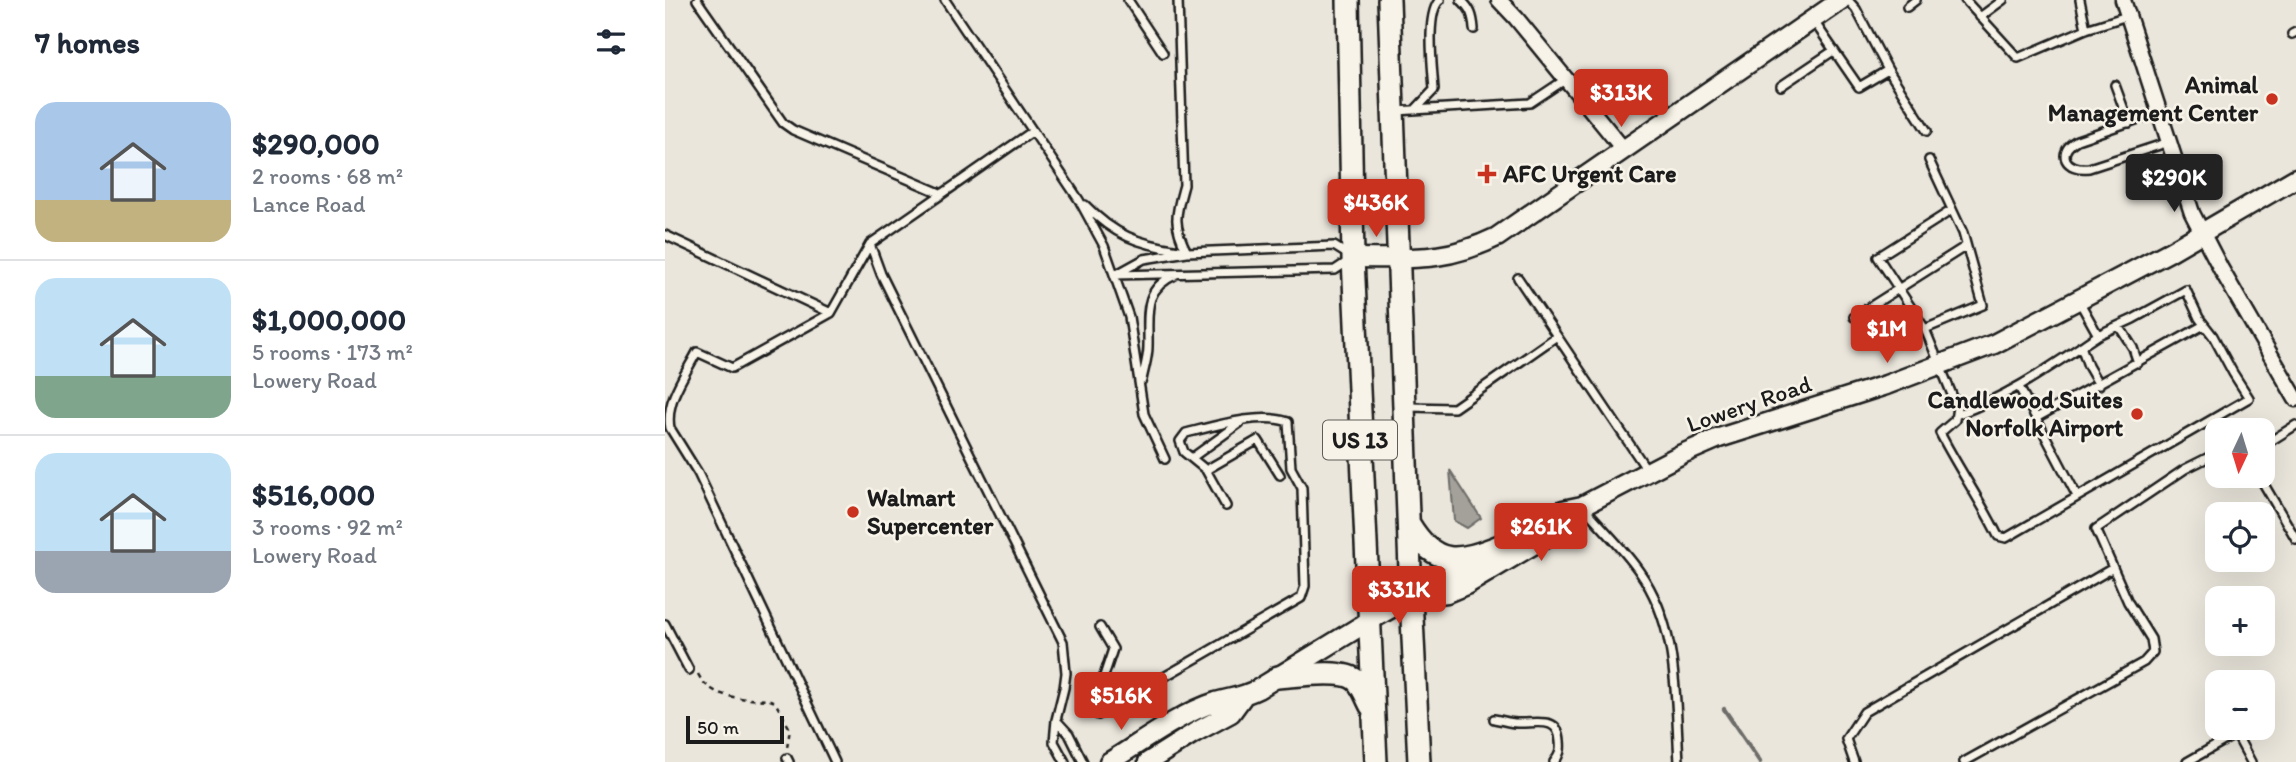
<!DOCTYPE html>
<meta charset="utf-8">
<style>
:root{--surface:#fff;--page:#f6f6f7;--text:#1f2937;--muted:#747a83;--line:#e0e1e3;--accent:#c8321e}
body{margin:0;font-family:Itim,sans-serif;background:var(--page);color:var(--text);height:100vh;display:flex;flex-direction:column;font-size:26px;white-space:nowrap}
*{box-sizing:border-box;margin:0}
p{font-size:23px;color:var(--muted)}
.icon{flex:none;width:38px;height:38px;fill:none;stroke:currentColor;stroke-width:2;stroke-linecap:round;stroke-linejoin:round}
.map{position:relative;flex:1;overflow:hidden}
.sheet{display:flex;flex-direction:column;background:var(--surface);width:665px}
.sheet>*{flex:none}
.needle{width:46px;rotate:184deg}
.buttons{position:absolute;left:1540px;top:418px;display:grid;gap:14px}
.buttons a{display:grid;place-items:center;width:70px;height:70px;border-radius:14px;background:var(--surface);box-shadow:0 7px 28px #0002;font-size:35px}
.scale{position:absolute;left:21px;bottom:18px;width:98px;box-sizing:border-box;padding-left:7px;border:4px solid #1c1c1c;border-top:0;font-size:19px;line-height:24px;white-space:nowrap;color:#1c1c1c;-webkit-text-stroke:5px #f7f3e8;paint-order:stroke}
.price{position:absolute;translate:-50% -60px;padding:0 16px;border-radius:7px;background:var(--accent);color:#fff;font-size:23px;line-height:46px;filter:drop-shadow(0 2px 4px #0008)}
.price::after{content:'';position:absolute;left:50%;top:42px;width:21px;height:16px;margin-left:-10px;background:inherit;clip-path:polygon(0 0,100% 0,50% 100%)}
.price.active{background:#222;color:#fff}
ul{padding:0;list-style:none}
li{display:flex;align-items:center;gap:21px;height:175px;padding:0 35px}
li+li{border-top:2px solid var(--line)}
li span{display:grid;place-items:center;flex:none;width:196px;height:140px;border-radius:21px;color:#555}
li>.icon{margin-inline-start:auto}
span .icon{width:84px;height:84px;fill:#fffc;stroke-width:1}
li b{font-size:30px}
h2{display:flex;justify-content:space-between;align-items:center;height:84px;padding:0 35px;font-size:30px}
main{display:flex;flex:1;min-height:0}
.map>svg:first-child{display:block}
.water{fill:#a3a19a;stroke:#6d6c68;stroke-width:2}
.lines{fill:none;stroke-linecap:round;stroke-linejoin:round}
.stream{stroke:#6d6c68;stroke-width:4.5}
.service-casing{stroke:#1c1c1c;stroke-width:12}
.minor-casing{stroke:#1c1c1c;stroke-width:19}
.tertiary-casing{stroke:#1c1c1c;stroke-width:23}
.primary-casing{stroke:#1c1c1c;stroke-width:26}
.path{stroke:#1c1c1c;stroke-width:2.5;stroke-dasharray:5 5;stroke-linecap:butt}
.service{stroke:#f7f3e8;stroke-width:7}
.minor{stroke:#f7f3e8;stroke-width:14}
.tertiary{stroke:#f7f3e8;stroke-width:18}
.primary{stroke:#f7f3e8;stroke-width:21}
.poi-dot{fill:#c8321e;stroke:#f7f3e8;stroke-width:2.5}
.labels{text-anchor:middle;stroke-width:5;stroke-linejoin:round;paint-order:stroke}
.shield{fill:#f7f3e8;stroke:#5e5c59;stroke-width:2}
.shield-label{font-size:23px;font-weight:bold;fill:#1c1c1c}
.poi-label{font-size:24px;font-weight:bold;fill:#1c1c1c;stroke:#f7f3e8;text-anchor:end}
.street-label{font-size:24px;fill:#1c1c1c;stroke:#f7f3e8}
</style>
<main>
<section class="sheet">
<h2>7 homes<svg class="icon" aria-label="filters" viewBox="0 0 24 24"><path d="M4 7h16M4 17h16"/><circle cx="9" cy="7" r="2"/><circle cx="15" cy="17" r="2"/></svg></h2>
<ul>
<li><span style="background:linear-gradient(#a9c7e8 70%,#c2b280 0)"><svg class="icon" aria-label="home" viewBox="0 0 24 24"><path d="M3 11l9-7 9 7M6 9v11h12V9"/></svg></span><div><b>$290,000</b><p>2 rooms · 68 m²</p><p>Lance Road</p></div></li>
<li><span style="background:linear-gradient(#bfe0f5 70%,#7fa58c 0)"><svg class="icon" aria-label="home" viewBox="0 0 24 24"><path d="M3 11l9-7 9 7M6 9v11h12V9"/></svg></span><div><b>$1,000,000</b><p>5 rooms · 173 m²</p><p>Lowery Road</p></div></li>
<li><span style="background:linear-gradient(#bfe0f5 70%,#9aa5b1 0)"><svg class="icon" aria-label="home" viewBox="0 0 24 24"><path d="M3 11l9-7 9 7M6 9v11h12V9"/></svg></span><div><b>$516,000</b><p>3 rooms · 92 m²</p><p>Lowery Road</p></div></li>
</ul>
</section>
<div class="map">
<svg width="1631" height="762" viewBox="0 0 1631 762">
<rect width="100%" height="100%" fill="#eae6dc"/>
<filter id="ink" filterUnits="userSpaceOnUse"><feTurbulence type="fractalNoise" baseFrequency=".0143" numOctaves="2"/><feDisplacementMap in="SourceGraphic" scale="14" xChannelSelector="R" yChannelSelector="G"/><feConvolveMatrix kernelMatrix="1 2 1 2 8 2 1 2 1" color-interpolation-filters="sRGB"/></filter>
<g filter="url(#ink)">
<path class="water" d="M 785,470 L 816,518 L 802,528 L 789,521 Z"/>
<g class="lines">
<path class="stream" d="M 1059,709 L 1095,762"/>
<defs>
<path id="service" d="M 32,0 L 118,123 L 128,130 L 275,193
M 280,0 L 414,200 L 439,246 L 464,317 L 479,414 L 500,459
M 463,0 L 498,53
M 513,0 L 519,185 C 511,214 507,223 522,252
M 796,0 C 806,9 808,16 809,29
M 1183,0 L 1191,9 L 1223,70
M 1300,0 L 1353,58 L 1421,29 L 1462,16
M 1415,0 L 1421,29
M 1242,7 L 1251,0
M 1315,17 L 1338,0
M 1148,20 L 1194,87 L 1223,70 L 1262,131
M 1627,34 L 1631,32
M 1450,85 L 1464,123
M 1116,86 L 1168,51
M 750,110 L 769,90 C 768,70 760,13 775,0
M 731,111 L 865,103 L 901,79
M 1494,112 L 1412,140 C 1390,153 1401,171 1424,168 L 1504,142
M 1264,160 L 1298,233 L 1318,305 L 1260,329 L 1292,407 L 1290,420 L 1275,433 C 1293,468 1316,501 1333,536 L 1341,538 L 1584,398 L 1568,373 L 1548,336 L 1534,318 L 1521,290 L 1468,319 L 1433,335 L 1414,301
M 420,205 C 449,235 473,244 514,250
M 0,235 L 166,313
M 205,244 L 216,274 L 398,642 L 401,673 L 399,688 L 391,720 L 389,742 L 400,762
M 669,246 L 688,258 L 670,270 L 450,275 L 479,259 L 522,252 Z
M 853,278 L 982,470
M 1189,317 L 1301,246
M 1454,326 L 1468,348 L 1473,363
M 1260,329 L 1213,257 L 1287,210
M 1416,346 L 1423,366 L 1434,385
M 477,380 C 479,369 483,358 483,347 C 484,316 476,290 510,275
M 1354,387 L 1371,418 L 1539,325
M 743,407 L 789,408 L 892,336
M 1291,415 C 1345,396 1385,367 1433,335
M 1371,418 L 1412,496
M 1598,446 L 1631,425
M 528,457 L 575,423
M 541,470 L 593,440 L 615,475
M 1594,476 L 1631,539
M 918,506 C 936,527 958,548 974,571 C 1014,627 1010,696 1014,762
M 0,624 L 24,670
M 435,627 L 448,649 L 429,706 L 433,715 L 636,598 L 640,586 L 637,488 L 626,468 L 623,422 C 595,412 550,426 521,433 L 515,441 L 519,452 L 541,470 L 561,506
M 829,719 C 837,720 844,723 852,723 C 870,724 894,715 895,741 C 896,750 895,755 889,762
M 391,720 L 404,734 L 418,762
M 122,758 L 124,762
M 170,762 L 33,473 L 5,428 C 0,401 20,375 32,352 L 67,368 L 166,313 L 205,244 L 368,131
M 1189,762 L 1181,739 L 1199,712 L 1448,568
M 1299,762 L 1479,662 L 1488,652 L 1486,639 L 1463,602 L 1431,529 L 1520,469 L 1552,453
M 1522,762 L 1571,734 L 1586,762"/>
<path id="minor" d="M 834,0 L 851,18 L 959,150
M 1458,0 L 1527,213 L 1556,269 L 1631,399"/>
<path id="tertiary" d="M 688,258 C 745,258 778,263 832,237 L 1176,0
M 756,596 L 782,593 L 801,585 L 905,523 L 917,506
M 444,762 C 477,742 514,714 551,702 C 568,697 575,698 593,689 L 704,621 L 898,510 L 917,506 L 1017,454 L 1054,438 L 1221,385 L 1329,344 L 1504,252 L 1631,178
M 483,762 L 529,733 L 566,713 L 577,698"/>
<path id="primary" d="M 683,0 L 688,258 L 711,762
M 724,0 L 746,597 L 754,762
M 744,524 C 771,569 794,562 837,545
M 613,677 C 631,676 679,668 692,681 C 698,687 702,699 706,706"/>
</defs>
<use href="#service" class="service-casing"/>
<use href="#minor" class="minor-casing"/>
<use href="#tertiary" class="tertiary-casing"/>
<use href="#primary" class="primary-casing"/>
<path class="path" d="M 33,674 C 46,700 81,699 105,700 L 110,702 L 125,729 L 122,748"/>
<use href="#service" class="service"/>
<use href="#minor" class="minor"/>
<use href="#tertiary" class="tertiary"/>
<use href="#primary" class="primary"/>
</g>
</g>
<g class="poi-dot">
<circle cx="1607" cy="99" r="7"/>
<path d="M818.5 163.5h7v7h7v7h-7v7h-7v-7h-7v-7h7z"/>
<circle cx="1472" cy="414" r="7"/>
<circle cx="188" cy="512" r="7"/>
</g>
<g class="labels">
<rect class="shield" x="658" y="420.5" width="74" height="39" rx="5"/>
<g class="shield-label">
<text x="695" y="448">US 13</text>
</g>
<g class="poi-label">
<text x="1593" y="93">Animal<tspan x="1593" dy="28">Management Center</tspan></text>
<text x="838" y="182" text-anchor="start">AFC Urgent Care</text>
<text x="1458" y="408">Candlewood Suites<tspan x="1458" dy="28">Norfolk Airport</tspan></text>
<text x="202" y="506" text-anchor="start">Walmart<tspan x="202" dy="28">Supercenter</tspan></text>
</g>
<g class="street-label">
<text transform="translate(1084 404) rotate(-19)" y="8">Lowery Road</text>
</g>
</g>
</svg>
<div class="buttons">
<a><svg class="needle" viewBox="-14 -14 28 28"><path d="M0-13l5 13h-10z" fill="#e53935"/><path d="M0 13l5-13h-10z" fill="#747a83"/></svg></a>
<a><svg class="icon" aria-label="locate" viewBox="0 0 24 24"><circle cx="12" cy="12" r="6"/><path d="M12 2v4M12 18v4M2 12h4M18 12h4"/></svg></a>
<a>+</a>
<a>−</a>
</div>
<div class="scale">50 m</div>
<b class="price" style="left:956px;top:129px">$313K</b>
<b class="price active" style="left:1509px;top:214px">$290K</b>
<b class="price" style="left:711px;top:239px">$436K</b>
<b class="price" style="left:1222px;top:365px">$1M</b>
<b class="price" style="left:876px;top:563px">$261K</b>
<b class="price" style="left:734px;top:626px">$331K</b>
<b class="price" style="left:456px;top:732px">$516K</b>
</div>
</main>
